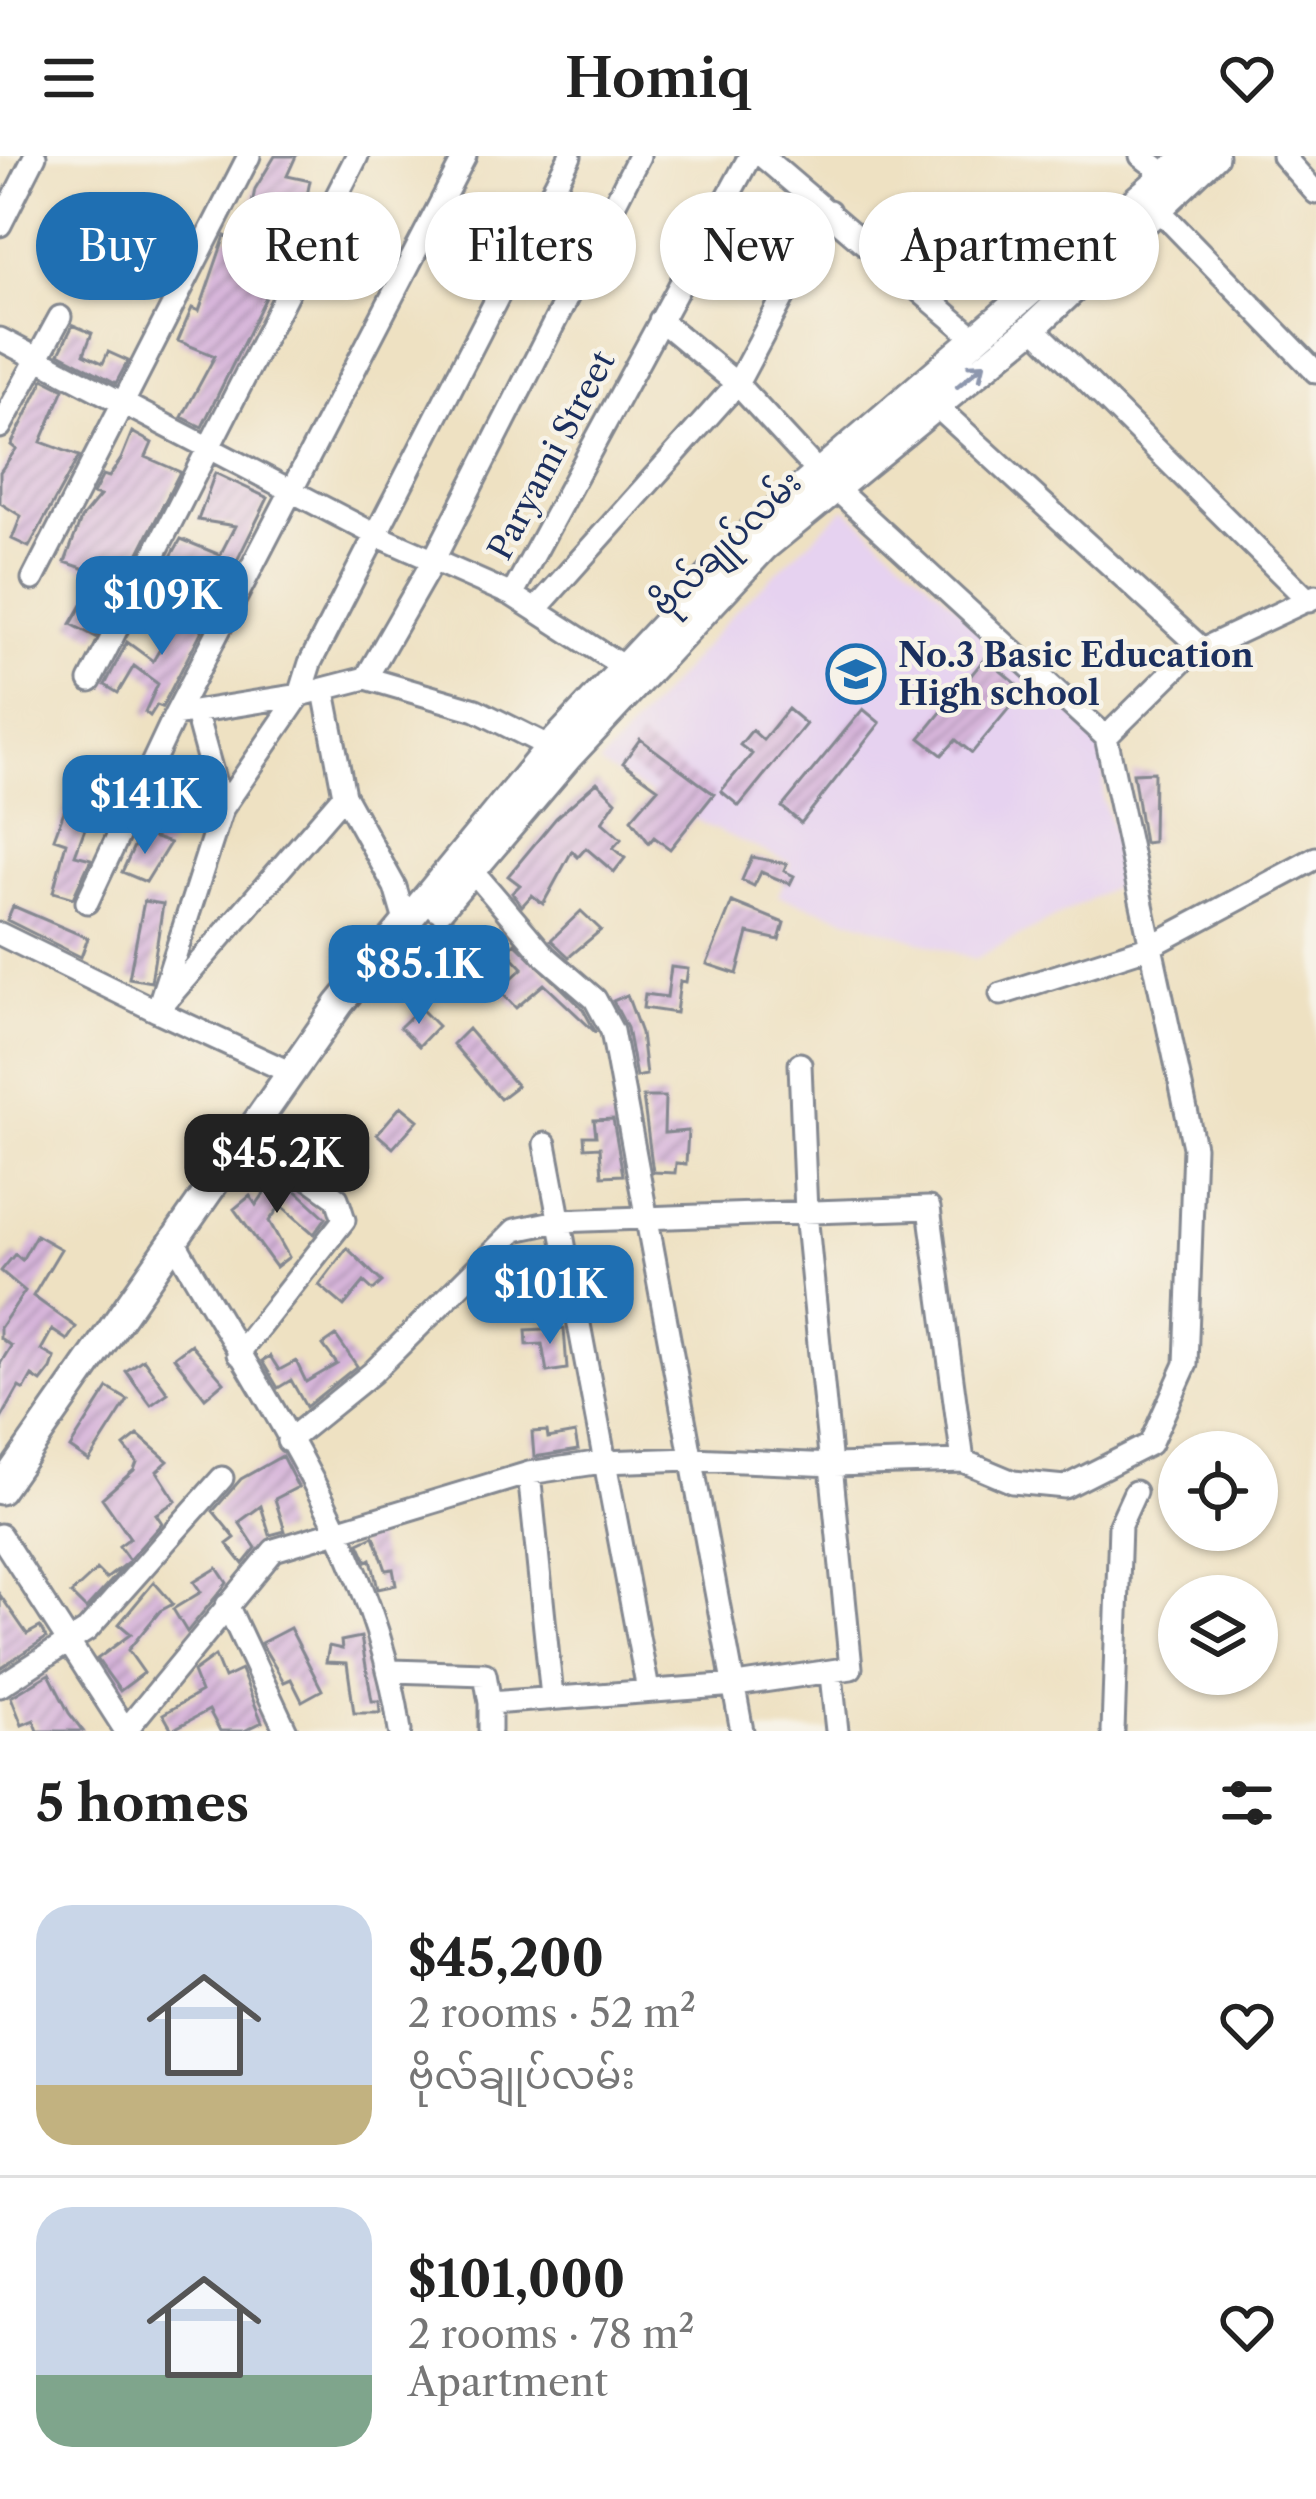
<!DOCTYPE html>
<meta charset="utf-8">
<style>
:root{--surface:#fff;--page:#f6f6f6;--text:#222;--muted:#767676;--line:#e0e0e0;--accent:#1f6fb2}
body{margin:0;font-family:"Libre Caslon Text","Noto Sans Myanmar",serif;background:var(--page);color:var(--text);height:100vh;display:flex;flex-direction:column;font-size:45px;white-space:nowrap}
*{box-sizing:border-box;margin:0}
p{font-size:39px;color:var(--muted)}
.icon{flex:none;width:66px;height:66px;fill:none;stroke:currentColor;stroke-width:2;stroke-linecap:round;stroke-linejoin:round}
.map{position:relative;height:1575px;overflow:hidden}
.side{display:flex;flex-direction:column;background:var(--surface);flex:1}
.side>*{flex:none}
.top-card{position:absolute;left:36px;top:36px;width:1245px;height:108px;display:flex;gap:24px}
.tools{position:absolute;left:1158px;top:1275px;display:grid;gap:24px}
.tools a{display:grid;place-items:center;width:120px;height:120px;border-radius:50%;background:var(--surface);box-shadow:0 3px 9px #0004;font-size:60px}
.price{position:absolute;translate:-50% -102px;padding:0 27px;border-radius:24px;background:var(--accent);color:#fff;font-size:39px;line-height:78px;filter:drop-shadow(0 3px 6px #0008)}
.price::after{content:'';position:absolute;left:50%;top:72px;width:36px;height:27px;margin-left:-18px;background:inherit;clip-path:polygon(0 0,100% 0,50% 100%)}
.price.on{background:#222;color:#fff}
ul{padding:0;list-style:none}
li{display:flex;align-items:center;gap:36px;height:300px;padding:0 36px}
li+li{border-top:3px solid var(--line)}
li span{display:grid;place-items:center;flex:none;width:336px;height:240px;border-radius:36px;color:#555}
li>.icon{margin-inline-start:auto}
span .icon{width:144px;height:144px;fill:#fffc;stroke-width:1}
li b{font-size:51px}
h2{display:flex;justify-content:space-between;align-items:center;height:144px;padding:0 36px;font-size:51px}
.pill{padding:0 42px;border-radius:54px;background:var(--surface);box-shadow:0 3px 9px #0004;font-size:42px;line-height:108px}
.pill.on{background:var(--accent);color:#fff}
header{display:flex;justify-content:space-between;align-items:center;height:156px;padding:0 36px;background:var(--surface);font-size:54px;font-weight:600}
.map>svg:first-child{display:block}
.built{fill:#e6d2f0}
.building{fill:url(#building-hatch)}
.lines{fill:none;stroke-linecap:round;stroke-linejoin:round}
.minor-casing{stroke:#848890;stroke-width:27}
.major-casing{stroke:#848890;stroke-width:33}
.minor{stroke:#fff;stroke-width:21}
.major{stroke:#fff;stroke-width:27}
.oneway{stroke:#8d97ae}
.labels{text-anchor:middle;stroke-width:9;stroke-linejoin:round;paint-order:stroke}
.street-label{font-size:33px;fill:#1b2f5e;stroke:#f7f3e8}
.poi-label{font-size:33px;font-weight:bold;fill:#1b2f5e;stroke:#f7f3e8;text-anchor:start}
</style>
<header><svg class="icon" aria-label="menu" viewBox="0 0 24 24"><path d="M4 6h16M4 12h16M4 18h16"/></svg>Homiq<svg class="icon" aria-label="heart" viewBox="0 0 24 24"><path d="M12 20l-8-8c-3-5 5-10 8-4 3-6 11-1 8 4z"/></svg></header>
<div class="map">
<svg width="1316" height="1575" viewBox="0 0 1316 1575">
<defs>
<pattern id="building-hatch" width="6" height="6" patternUnits="userSpaceOnUse" patternTransform="scale(3)"><rect width="6" height="6" fill="#d7b5da"/><path d="M-1 1l2-2M0 6l6-6M5 7l2-2" fill="none" stroke="#ae94b4"/></pattern>
</defs>
<rect width="100%" height="100%" fill="#f7f3e8"/>
<filter id="ink" filterUnits="userSpaceOnUse"><feTurbulence type="fractalNoise" baseFrequency=".00833" numOctaves="2"/><feDisplacementMap in="SourceGraphic" scale="24" xChannelSelector="R" yChannelSelector="G"/><feConvolveMatrix kernelMatrix="1 2 1 2 8 2 1 2 1" color-interpolation-filters="sRGB"/></filter>
<filter id="wash" filterUnits="userSpaceOnUse"><feTurbulence type="fractalNoise" baseFrequency=".004" numOctaves="4" result="noise"/><feDisplacementMap in="SourceGraphic" scale="48" xChannelSelector="R" yChannelSelector="G"/><feGaussianBlur stdDeviation="2.7" result="paint"/><feColorMatrix in="noise" values="0 0 0 0 0 0 0 0 0 0 0 0 0 0 0 0 0 1.4 0 .05"/><feComposite in="paint" operator="in"/></filter>
<g filter="url(#wash)">
<rect width="100%" height="100%" fill="#eee1c2"/>
<path class="built" d="M 845,352 L 1106,581 L 1103,644 L 1129,723 L 975,803 L 778,740 L 791,707 L 709,671 L 599,609 L 736,454 Z"/>
<g id="blocks">
<path class="building" d="M 275,0 L 296,0 L 287,20 L 310,25 L 304,54 L 310,57 L 302,72 L 251,53 L 255,33 Z
M118 69a31 31 0 1 1 62 0a31 31 0 1 1-62 0Z
M 225,80 L 249,89 L 240,113 L 272,129 L 202,271 L 182,261 L 215,200 L 178,185 L 192,152 L 199,155 Z
M 73,169 L 92,177 L 84,198 L 103,207 L 108,196 L 128,205 L 116,227 L 59,197 Z
M 44,223 L 64,233 L 41,286 L 79,300 L 29,391 L 12,383 L 21,360 L 0,347 L 0,316 L 16,293 L 11,289 Z
M 132,276 L 152,287 L 146,301 L 180,316 L 96,481 L 71,468 L 100,418 L 65,406 L 81,363 L 100,340 L 93,338 L 103,319 L 109,321 L 121,303 Z
M 215,317 L 268,342 L 222,435 L 192,419 L 184,439 L 156,427 L 181,383 L 220,399 L 235,370 L 198,364 Z
M 185,450 L 209,461 L 162,551 L 157,549 L 150,560 L 145,556 L 158,528 L 134,510 L 118,537 L 105,529 L 127,486 L 153,505 Z
M 985,502 L 1024,534 L 972,597 L 956,584 L 942,599 L 920,582 Z
M 788,553 L 806,568 L 739,650 L 721,635 L 752,598 L 740,589 L 752,574 L 763,584 Z
M 863,553 L 880,567 L 801,667 L 782,651 Z
M 640,583 L 714,638 L 670,693 L 654,681 L 649,687 L 631,663 L 658,632 L 623,607 Z
M 1154,616 L 1153,686 L 1144,687 L 1133,617 Z
M 597,626 L 616,645 L 602,666 L 621,683 L 613,692 L 625,702 L 614,716 L 586,692 L 578,701 L 572,695 L 543,748 L 532,739 L 522,750 L 512,737 L 520,729 L 508,720 L 556,662 Z
M 72,634 L 96,643 L 75,699 L 91,703 L 73,742 L 53,736 L 66,686 L 54,682 Z
M 140,677 L 170,687 L 146,726 L 122,716 Z
M 752,701 L 787,708 L 784,715 L 794,720 L 790,728 L 761,716 L 754,730 L 742,724 Z
M 144,745 L 163,748 L 151,826 L 129,822 Z
M 732,746 L 784,767 L 779,784 L 748,777 L 737,818 L 707,808 Z
M 13,750 L 88,782 L 81,801 L 7,764 Z
M 581,755 L 601,774 L 569,801 L 551,784 Z
M 472,779 L 502,802 L 493,813 L 473,797 L 468,805 L 448,791 L 454,782 L 464,789 Z
M 515,787 L 583,853 L 596,877 L 544,828 L 516,852 L 499,834 L 523,812 L 507,795 Z
M 671,811 L 688,813 L 686,826 L 680,825 L 676,857 L 643,852 L 645,838 L 667,841 Z
M 627,839 L 641,877 L 646,919 L 636,921 L 627,872 L 613,845 Z
M 420,852 L 438,870 L 419,890 L 400,871 Z
M 468,873 L 517,930 L 500,943 L 453,888 Z
M 643,941 L 665,941 L 664,977 L 688,975 L 686,1008 L 676,1007 L 675,1017 L 653,1016 Z
M 401,950 L 418,964 L 393,992 L 377,978 Z
M 613,963 L 623,1019 L 602,1020 L 600,991 L 585,992 L 584,980 L 596,980 L 594,964 Z
M 278,1018 L 326,1062 L 314,1078 L 281,1049 L 269,1065 L 289,1101 L 276,1111 L 234,1053 L 250,1040 L 256,1049 Z
M 36,1079 L 61,1093 L 33,1140 L 76,1171 L 67,1184 L 52,1174 L 41,1194 L 55,1202 L 51,1213 L 41,1226 L 32,1220 L 24,1234 L 19,1231 L 0,1265 L 0,1208 L 11,1190 L 0,1182 L 0,1172 L 25,1135 L 1,1115 L 15,1098 L 22,1104 Z
M 347,1092 L 382,1126 L 373,1134 L 364,1126 L 344,1150 L 319,1129 Z
M 564,1172 L 567,1213 L 547,1216 L 542,1188 L 527,1189 L 526,1174 Z
M 336,1180 L 357,1210 L 306,1251 L 291,1224 L 278,1232 L 262,1205 L 270,1200 L 279,1214 L 296,1205 L 306,1226 L 337,1208 L 323,1189 Z
M 191,1188 L 224,1226 L 205,1242 L 174,1201 Z
M 143,1203 L 168,1237 L 151,1249 L 126,1215 Z
M 108,1232 L 128,1244 L 89,1305 L 70,1292 Z
M 547,1275 L 548,1282 L 575,1277 L 578,1294 L 534,1301 L 532,1276 Z
M 138,1279 L 168,1305 L 157,1315 L 176,1345 L 156,1358 L 162,1367 L 129,1404 L 119,1390 L 130,1382 L 102,1342 L 134,1314 L 137,1306 L 124,1290 Z
M 282,1300 L 298,1331 L 275,1343 L 285,1375 L 270,1379 L 261,1350 L 239,1366 L 256,1392 L 243,1408 L 227,1388 L 235,1382 L 213,1355 L 241,1323 Z
M 374,1380 L 386,1414 L 393,1413 L 396,1429 L 378,1433 L 371,1403 L 367,1405 L 359,1387 Z
M 129,1405 L 86,1453 L 71,1438 L 97,1414 L 106,1423 Z
M 217,1412 L 227,1427 L 187,1476 L 173,1453 L 201,1436 L 194,1426 Z
M 154,1426 L 173,1448 L 160,1455 L 128,1494 L 144,1517 L 120,1535 L 97,1503 L 131,1478 L 119,1468 Z
M 0,1439 L 27,1478 L 40,1471 L 46,1482 L 0,1512 Z
M 290,1472 L 322,1534 L 302,1545 L 291,1523 L 284,1526 L 261,1487 Z
M 361,1481 L 372,1545 L 379,1545 L 380,1557 L 354,1557 L 347,1507 L 326,1506 L 329,1490 L 342,1493 L 341,1485 Z
M 215,1500 L 224,1522 L 241,1514 L 262,1566 L 244,1575 L 220,1575 L 209,1554 L 172,1574 L 163,1558 L 201,1536 L 193,1516 Z
M 49,1518 L 69,1557 L 83,1575 L 38,1575 L 34,1564 L 22,1569 L 11,1541 Z"/>
</g>
</g>
<g filter="url(#ink)">
<use href="#blocks" fill-opacity="0" stroke="#848890" stroke-width="3"/>
<g class="lines">
<defs>
<path id="minor" d="M 762,0 L 977,184
M 1141,0 L 1178,28
M 1283,0 L 1316,37
M 1160,55 L 1316,216
M 0,69 L 35,0
M 660,164 L 737,228 L 820,318
M 1033,171 L 1309,445
M 0,183 L 376,379 L 512,439 L 624,511
M 935,249 L 1201,492
M 0,271 L 60,161
M 33,423 L 249,0
M 512,439 L 750,0
M 537,452 L 737,228 L 829,55
M 366,522 L 476,554 L 550,591
M 90,525 L 357,0
M 324,535 L 344,639 L 395,731 L 405,765
M 196,558 L 222,653
M 175,559 L 300,539 L 310,507 L 570,0
M 1106,581 L 1188,500 L 1316,440
M 472,714 L 545,800 L 595,843 L 612,875 L 742,1575
M 87,746 L 175,559 L 465,0
M 0,778 L 157,855 L 344,639
M 1001,838 L 1151,790 L 1316,702
M 289,916 L 157,855 L 222,653 L 300,539 L 366,522 L 433,405 L 639,0
M 545,988 L 648,1534
M 174,1085 C 261,1239 376,1396 400,1575
M 238,1198 L 344,1064 L 337,1042 L 247,978
M 288,1285 L 372,1217 L 515,1074 L 558,1065 L 929,1052 L 963,1305
M 529,1317 L 552,1541
M 0,1379 L 126,1575
M 227,1449 L 286,1575
M 392,1515 L 485,1518 L 490,1547 L 736,1529 L 851,1512 L 806,1057 L 800,908
M 831,1519 L 837,1575
M 0,1530 L 87,1474 L 222,1322
M 490,1547 L 490,1575
M 125,1575 L 274,1394 L 529,1317 L 602,1306 L 692,1303 L 835,1309 L 963,1305 L 1013,1326 L 1065,1331 L 1150,1288 L 1186,1208 L 1194,991 L 1106,581 L 835,332
M 1113,1575 L 1120,1369 L 1135,1336"/>
<path id="major" d="M 440,752 L 568,601 L 764,391 L 1033,171 L 1214,0
M 0,1334 L 339,848 L 550,591 L 755,372 L 1188,0"/>
</defs>
<use href="#minor" class="minor-casing"/>
<use href="#major" class="major-casing"/>
<use href="#minor" class="minor"/>
<use href="#major" class="major"/>
</g>
<defs><path id="oneway-shaft" d="M-6 0H5M1.5-3L5.5 0L1.5 3" fill="none" stroke-width="1.6" stroke-linecap="round" stroke-linejoin="round" transform="scale(3)"/></defs>
<use class="oneway" href="#oneway-shaft" transform="translate(971 219) rotate(-40)"/>
</g>
<defs>
<symbol id="school-ring" viewBox="-11 -11 22 22"><circle r="9.5" fill="#f7f3e8" stroke="#1f6fb2" stroke-width="1.5"/><path d="M0-5L7-2L0 1L-7-2ZM-4 1L0 2.5L4 1V4Q0 6-4 4Z" fill="#1f6fb2"/></symbol>
</defs>
<g fill-rule="evenodd">
<use href="#school-ring" x="823" y="485" width="66" height="66"/>
</g>
<g class="labels">
<g class="street-label">
<text transform="translate(551 299) rotate(-62)" y="12">Paryami Street</text>
<text transform="translate(726 387) rotate(-44)" y="12">ဗိုလ်ချုပ်လမ်း</text>
</g>
<g class="poi-label">
<text x="898" y="511">No.3 Basic Education<tspan x="898" dy="38">High school</tspan></text>
</g>
</g>
</svg>
<div class="tools">
<a><svg class="icon" aria-label="locate" viewBox="0 0 24 24"><circle cx="12" cy="12" r="6"/><path d="M12 2v4M12 18v4M2 12h4M18 12h4"/></svg></a>
<a><svg class="icon" aria-label="layers" viewBox="0 0 24 24"><path d="M12 4l9 5-9 5-9-5zM3 14l9 5 9-5"/></svg></a>
</div>
<b class="price" style="left:162px;top:502px">$109K</b>
<b class="price" style="left:145px;top:701px">$141K</b>
<b class="price" style="left:419px;top:871px">$85.1K</b>
<b class="price on" style="left:277px;top:1060px">$45.2K</b>
<b class="price" style="left:550px;top:1191px">$101K</b>
<div class="top-card">
<a class="pill on">Buy</a>
<a class="pill">Rent</a>
<a class="pill">Filters</a>
<a class="pill">New</a>
<a class="pill">Apartment</a>
</div>
</div>
<section class="side">
<h2>5 homes<svg class="icon" aria-label="filters" viewBox="0 0 24 24"><path d="M4 7h16M4 17h16"/><circle cx="9" cy="7" r="2"/><circle cx="15" cy="17" r="2"/></svg></h2>
<ul>
<li><span style="background:linear-gradient(#c9d6e8 75%,#c2b280 0)"><svg class="icon" aria-label="home" viewBox="0 0 24 24"><path d="M3 11l9-7 9 7M6 9v11h12V9"/></svg></span><div><b>$45,200</b><p>2 rooms · 52 m²</p><p>ဗိုလ်ချုပ်လမ်း</p></div><svg class="icon" aria-label="heart" viewBox="0 0 24 24"><path d="M12 20l-8-8c-3-5 5-10 8-4 3-6 11-1 8 4z"/></svg></li>
<li><span style="background:linear-gradient(#c9d6e8 70%,#7fa58c 0)"><svg class="icon" aria-label="home" viewBox="0 0 24 24"><path d="M3 11l9-7 9 7M6 9v11h12V9"/></svg></span><div><b>$101,000</b><p>2 rooms · 78 m²</p><p>Apartment</p></div><svg class="icon" aria-label="heart" viewBox="0 0 24 24"><path d="M12 20l-8-8c-3-5 5-10 8-4 3-6 11-1 8 4z"/></svg></li>
</ul>
</section>
